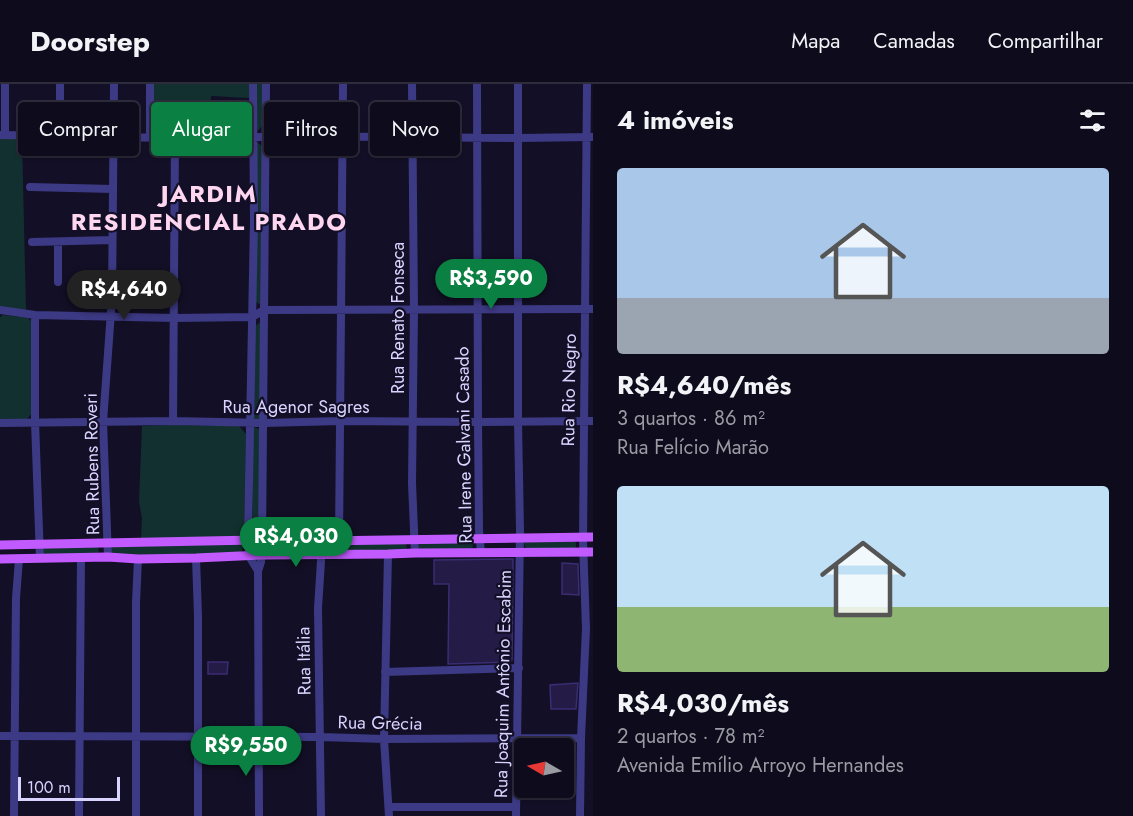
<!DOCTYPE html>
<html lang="pt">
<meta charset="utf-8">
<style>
:root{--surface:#0e0b1c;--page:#1c1929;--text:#f1f3f6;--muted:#9b9ba3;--line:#2e2b3b;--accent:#0b8043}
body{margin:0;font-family:Jost,sans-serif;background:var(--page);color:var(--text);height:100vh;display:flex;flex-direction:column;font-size:22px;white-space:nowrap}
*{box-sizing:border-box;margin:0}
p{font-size:20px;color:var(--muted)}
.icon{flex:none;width:33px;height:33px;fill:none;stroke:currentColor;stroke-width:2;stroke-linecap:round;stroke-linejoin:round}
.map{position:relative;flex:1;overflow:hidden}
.drawer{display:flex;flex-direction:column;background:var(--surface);width:540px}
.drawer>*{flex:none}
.banner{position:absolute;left:18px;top:18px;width:484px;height:54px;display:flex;gap:12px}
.needle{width:39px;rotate:279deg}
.controls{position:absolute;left:514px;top:654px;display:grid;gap:12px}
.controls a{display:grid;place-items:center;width:60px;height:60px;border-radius:6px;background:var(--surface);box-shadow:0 2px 4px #0004,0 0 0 2px var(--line);font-size:30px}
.scale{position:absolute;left:18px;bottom:15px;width:102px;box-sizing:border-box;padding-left:6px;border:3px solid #d9d4ff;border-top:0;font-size:16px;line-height:21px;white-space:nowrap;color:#d9d4ff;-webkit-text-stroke:4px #130f26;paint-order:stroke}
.price{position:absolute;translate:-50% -51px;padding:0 14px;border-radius:21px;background:var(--accent);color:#fff;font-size:20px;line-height:39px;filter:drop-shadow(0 2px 3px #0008)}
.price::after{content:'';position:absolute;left:50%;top:36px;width:18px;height:14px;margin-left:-9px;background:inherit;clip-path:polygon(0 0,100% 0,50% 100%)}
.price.active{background:#222;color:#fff}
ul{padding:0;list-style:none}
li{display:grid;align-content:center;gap:12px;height:318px;padding:0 24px}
li span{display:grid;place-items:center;height:186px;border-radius:6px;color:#555}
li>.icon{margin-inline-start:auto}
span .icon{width:108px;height:108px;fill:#fffc;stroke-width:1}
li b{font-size:26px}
h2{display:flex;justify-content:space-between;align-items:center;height:72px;padding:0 24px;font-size:26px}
.pill{padding:0 21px;border-radius:6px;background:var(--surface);box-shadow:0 2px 4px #0004,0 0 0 2px var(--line);font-size:21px;line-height:54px}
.pill.active{background:var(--accent);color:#fff}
header{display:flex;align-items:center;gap:36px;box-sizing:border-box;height:84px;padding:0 30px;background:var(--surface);border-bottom:2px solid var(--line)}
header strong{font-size:28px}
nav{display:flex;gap:33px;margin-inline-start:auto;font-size:21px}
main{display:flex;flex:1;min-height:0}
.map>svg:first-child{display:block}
.green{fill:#12302f}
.building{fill:#241b47;stroke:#3b2d73;stroke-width:1.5}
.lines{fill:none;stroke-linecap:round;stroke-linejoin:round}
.minor{stroke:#3d3a85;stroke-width:8}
.major{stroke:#c25bff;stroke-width:9}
.labels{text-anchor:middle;stroke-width:4.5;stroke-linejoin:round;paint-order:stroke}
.street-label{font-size:18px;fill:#d9d4ff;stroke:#130f26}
.district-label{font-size:24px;font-weight:bold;letter-spacing:1.5px;fill:#ffd6f0;stroke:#130f26}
</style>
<header>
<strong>Doorstep</strong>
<nav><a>Mapa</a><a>Camadas</a><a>Compartilhar</a></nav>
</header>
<main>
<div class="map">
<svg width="593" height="732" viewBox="0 0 593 732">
<rect width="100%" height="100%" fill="#130f26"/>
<path class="green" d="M 154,0 L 250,0 L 249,14 L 211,12 L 209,49 L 157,49 L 153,45 Z
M 256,0 L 263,0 L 262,42 L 259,46 L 257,46 Z
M 0,55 L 22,55 L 26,226 L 0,223 Z
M 258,59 L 262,62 L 260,220 L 259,220 L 256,218 L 256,60 Z
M 3,231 L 28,234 L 32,238 L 32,329 L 27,335 L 0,336 L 0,233 Z
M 259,239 L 260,240 L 260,335 L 254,335 L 255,242 Z
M 173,341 L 239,342 L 246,350 L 244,446 L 237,453 L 141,454 L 142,434 L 139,418 L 142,342 Z
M 254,343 L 259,345 L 259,450 L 256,452 L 253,449 L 253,346 Z
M 574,456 L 576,459 L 576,463 L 573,465 L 527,464 L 525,463 L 524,459 L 527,457 Z
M 422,458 L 472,458 L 473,463 L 469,465 L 419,465 L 419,461 Z
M 240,460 L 243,463 L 241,469 L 138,472 L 112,470 L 111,465 L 112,463 Z
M 270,460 L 312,461 L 314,464 L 312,468 L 266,467 L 267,462 Z
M 328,460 L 406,460 L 407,464 L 403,467 L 326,466 L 326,463 Z
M 98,463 L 99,467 L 97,470 L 45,471 L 43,469 L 44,464 Z"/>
<path class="building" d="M 513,475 L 512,576 L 510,578 L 448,580 L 449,500 L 434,500 L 434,476 Z
M 562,479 L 578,480 L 579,511 L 562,510 Z
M 208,578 L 228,578 L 227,590 L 208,590 Z
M 578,599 L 576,625 L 551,625 L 550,601 Z"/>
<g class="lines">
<path class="minor" d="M 60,0 L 60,51
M 253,0 L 254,136 L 248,450 L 249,472 L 258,487
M 412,0 L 414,226 L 412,399 L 415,469
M 477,0 L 478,338 L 479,446 L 481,469
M 0,51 L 175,54 L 253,54 L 266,52 L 518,54 L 593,53
M 5,51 L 5,0
M 150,53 L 150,0
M 30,103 L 113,105
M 32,158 L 112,156
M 58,198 L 58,158
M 0,226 L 35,231 L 175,234 L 252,233 L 264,226 L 593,225
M 35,231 L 35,338 L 40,474
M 173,337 L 175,54
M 0,339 L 173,337 L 264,339 L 340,337 L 478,338 L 593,337
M 320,457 L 321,477 L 318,524 L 321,732
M 339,457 L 343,0
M 388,470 L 384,655 L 389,732
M 108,473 L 103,338 L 112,214 L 114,0
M 196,474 L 198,532 L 198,732
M 385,588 L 519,584
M 0,652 L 321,653 L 384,655 L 581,654
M 389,723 L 516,723
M 14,732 L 16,514 L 19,475
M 79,732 L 81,473
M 136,732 L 136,518 L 138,475
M 259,732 L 258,487 L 261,478 L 262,456 L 266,0
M 516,732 L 520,446 L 518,338 L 518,0
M 580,732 L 581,654 L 586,545 L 583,457 L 587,0"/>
<path class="major" d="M 0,461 L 262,456 L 320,457 L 593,453
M 0,475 L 108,473 L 138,475 L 196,474 L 262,471 L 388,470 L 415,469 L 593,468"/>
</g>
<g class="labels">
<g class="street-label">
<text transform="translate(398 234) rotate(-90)" y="6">Rua Renato Fonseca</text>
<text transform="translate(569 306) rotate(-89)" y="6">Rua Rio Negro</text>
<text x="296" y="329">Rua Agenor Sagres</text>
<text transform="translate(464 361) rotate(-91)" y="6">Rua Irene Galvani Casado</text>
<text transform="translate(92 380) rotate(-91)" y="6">Rua Rubens Roveri</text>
<text transform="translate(304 577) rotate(-91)" y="6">Rua Itália</text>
<text transform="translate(503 600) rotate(-89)" y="6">Rua Joaquim Antônio Escabim</text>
<text transform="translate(380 639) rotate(1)" y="6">Rua Grécia</text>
</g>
<g class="district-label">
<text x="209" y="118">JARDIM<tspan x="209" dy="28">RESIDENCIAL PRADO</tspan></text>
</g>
</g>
</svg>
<div class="controls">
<a><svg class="needle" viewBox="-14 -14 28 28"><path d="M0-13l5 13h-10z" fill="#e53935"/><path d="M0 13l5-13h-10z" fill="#9b9ba3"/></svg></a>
</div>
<div class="scale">100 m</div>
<b class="price" style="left:491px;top:226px">R$3,590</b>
<b class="price active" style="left:124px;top:237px">R$4,640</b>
<b class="price" style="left:296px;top:484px">R$4,030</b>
<b class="price" style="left:246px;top:693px">R$9,550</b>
<div class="banner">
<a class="pill">Comprar</a>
<a class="pill active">Alugar</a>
<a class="pill">Filtros</a>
<a class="pill">Novo</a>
</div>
</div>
<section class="drawer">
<h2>4 imóveis<svg class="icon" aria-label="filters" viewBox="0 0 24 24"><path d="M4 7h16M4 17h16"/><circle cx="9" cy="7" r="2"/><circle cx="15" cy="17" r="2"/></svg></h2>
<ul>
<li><span style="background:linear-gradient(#a9c7e8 70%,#9aa5b1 0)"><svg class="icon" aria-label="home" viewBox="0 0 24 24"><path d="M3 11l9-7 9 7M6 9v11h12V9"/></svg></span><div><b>R$4,640/mês</b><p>3 quartos · 86 m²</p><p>Rua Felício Marão</p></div></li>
<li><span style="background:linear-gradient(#bfe0f5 65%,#8fb573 0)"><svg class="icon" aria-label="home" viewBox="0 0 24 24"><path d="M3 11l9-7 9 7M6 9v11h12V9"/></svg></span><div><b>R$4,030/mês</b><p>2 quartos · 78 m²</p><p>Avenida Emílio Arroyo Hernandes</p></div></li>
</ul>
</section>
</main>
